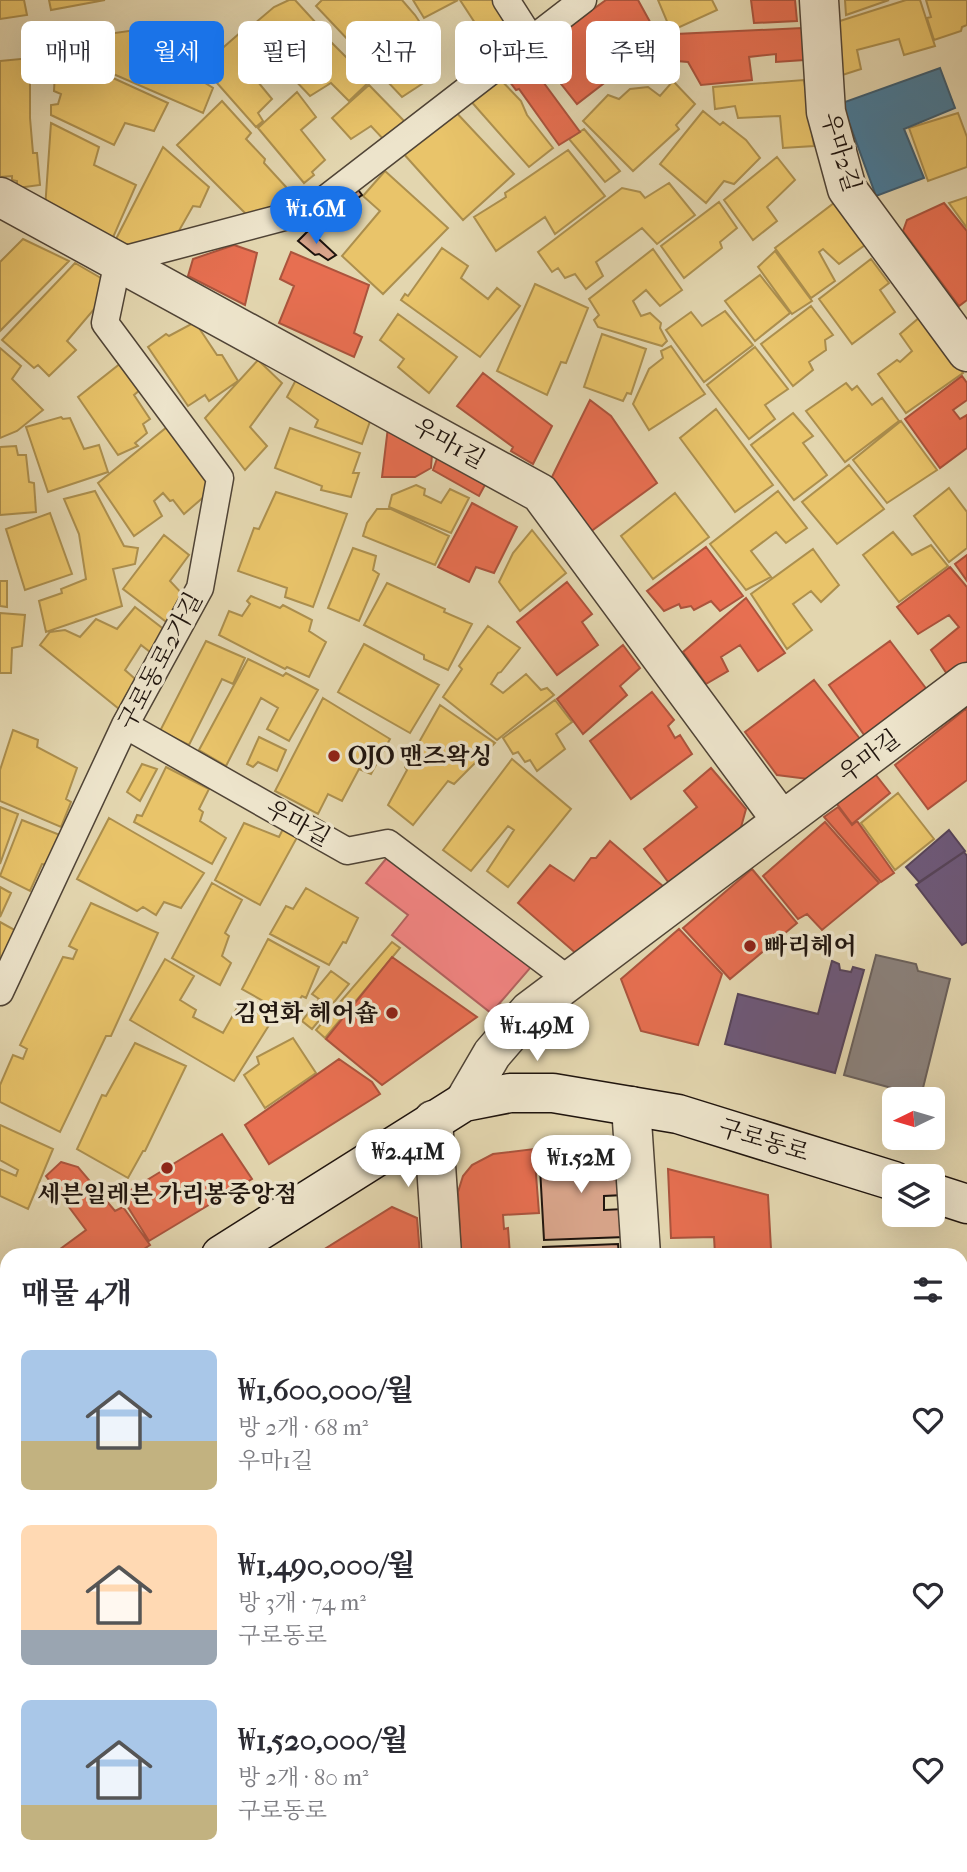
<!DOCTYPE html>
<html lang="ko">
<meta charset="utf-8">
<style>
:root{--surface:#fff;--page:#f2f2f3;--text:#2b2b33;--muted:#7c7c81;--accent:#1a73e8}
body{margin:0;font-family:"IM FELL French Canon","Noto Serif KR",serif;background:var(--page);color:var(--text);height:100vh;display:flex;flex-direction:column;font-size:26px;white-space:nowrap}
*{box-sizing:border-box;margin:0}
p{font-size:23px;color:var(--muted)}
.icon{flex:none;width:38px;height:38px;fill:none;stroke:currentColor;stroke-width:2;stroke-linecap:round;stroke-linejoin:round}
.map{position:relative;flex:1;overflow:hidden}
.details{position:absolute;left:0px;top:1248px;width:968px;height:625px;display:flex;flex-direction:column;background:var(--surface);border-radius:21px 21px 0 0;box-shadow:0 7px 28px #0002}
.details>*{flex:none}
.top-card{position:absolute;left:21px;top:21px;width:926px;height:63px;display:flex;gap:14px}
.needle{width:46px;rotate:265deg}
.tools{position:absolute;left:882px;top:1087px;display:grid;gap:14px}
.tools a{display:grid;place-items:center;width:63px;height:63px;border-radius:10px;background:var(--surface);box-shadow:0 7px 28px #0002;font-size:35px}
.price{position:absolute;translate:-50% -60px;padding:0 16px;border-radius:24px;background:#fff;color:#222;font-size:23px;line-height:46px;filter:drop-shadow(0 2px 4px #0008)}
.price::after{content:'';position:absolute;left:50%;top:42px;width:21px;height:16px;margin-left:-10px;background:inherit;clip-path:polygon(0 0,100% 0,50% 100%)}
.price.on{background:var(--accent);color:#fff}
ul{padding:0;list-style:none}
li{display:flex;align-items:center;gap:21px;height:175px;padding:0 21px}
li span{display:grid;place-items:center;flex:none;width:196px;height:140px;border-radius:10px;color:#555}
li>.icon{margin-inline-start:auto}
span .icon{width:84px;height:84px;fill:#fffc;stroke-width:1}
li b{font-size:30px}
h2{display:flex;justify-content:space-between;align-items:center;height:84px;padding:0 21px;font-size:30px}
.tag{padding:0 24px;border-radius:10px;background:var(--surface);box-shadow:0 7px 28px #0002;font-size:24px;line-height:63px}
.tag.on{background:var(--accent);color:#fff}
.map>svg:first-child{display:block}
.homes{fill:#e9c46a;stroke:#ac8f4e;stroke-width:2}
.shops{fill:#e76f51;stroke:#ab543d;stroke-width:2}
.offices{fill:#6d597a;stroke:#56445a;stroke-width:2}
.health{fill:#f28482;stroke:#b3625f;stroke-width:2}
.public{fill:#457b9d;stroke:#3a5c72;stroke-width:2}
.industry{fill:#8a817c;stroke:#6a605b;stroke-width:2}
.building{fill:#d9a58b;stroke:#1f140e;stroke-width:2}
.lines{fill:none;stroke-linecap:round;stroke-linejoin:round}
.lane-casing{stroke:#504436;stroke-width:29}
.street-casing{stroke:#504436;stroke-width:41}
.secondary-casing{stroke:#1f140e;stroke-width:41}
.primary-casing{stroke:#1f140e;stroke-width:41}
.lane{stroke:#ede4cb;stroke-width:26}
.street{stroke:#ede4cb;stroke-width:38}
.secondary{stroke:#ede4cb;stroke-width:38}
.primary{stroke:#e3d6af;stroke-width:38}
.poi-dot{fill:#8f2418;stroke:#ede4cb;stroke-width:2.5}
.labels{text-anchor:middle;stroke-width:7;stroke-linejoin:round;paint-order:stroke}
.street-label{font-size:24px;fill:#1f140e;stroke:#ede4cb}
.poi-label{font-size:24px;font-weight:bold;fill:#1f140e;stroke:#ede4cb;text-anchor:start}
</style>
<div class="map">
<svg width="967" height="1872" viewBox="0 0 967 1872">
<rect width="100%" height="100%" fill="#e3d6af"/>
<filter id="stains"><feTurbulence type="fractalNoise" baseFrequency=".00286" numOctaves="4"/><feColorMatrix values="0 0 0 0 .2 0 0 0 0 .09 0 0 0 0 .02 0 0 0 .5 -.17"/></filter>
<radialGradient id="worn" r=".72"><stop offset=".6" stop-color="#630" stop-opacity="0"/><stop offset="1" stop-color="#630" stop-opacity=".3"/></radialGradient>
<path class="homes" d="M 0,0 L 24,0 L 27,15 L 0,19 Z
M 49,0 L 105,0 L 51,10 Z
M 289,0 L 295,0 L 328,36 L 309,57 L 289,38 L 269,56 L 247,30 L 274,7 Z
M 322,0 L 402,0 L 415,15 L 436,47 L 419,64 L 431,78 L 402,97 L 316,6 Z
M 413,0 L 458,0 L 424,18 Z
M 460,0 L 500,0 L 522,34 L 494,52 Z
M 658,0 L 712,0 L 717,10 L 671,31 Z
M 845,0 L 889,0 L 846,15 Z
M 906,0 L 920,0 L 935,46 L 904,55 L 899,39 L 857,50 L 861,69 L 830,79 L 821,27 Z
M 926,0 L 967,0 L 967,25 L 962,27 L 961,31 L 934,40 L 927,18 L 931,17 Z
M 150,28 L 196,52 L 188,72 L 213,88 L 203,113 L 58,50 L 58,41 Z
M 241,32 L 263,59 L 249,71 L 272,99 L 258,113 L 263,121 L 256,127 L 202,66 Z
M 331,42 L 370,81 L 349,101 L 331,83 L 310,96 L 291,76 Z
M 56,52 L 168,103 L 154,131 L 125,123 L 114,145 L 51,115 L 51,105 L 58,104 L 61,94 L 54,91 Z
M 31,58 L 35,81 L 30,82 L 30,118 L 33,153 L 37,153 L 40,185 L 17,188 L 17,181 L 12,180 L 12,176 L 0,177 L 0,61 Z
M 497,76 L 521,101 L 527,115 L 553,148 L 529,167 L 469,99 Z
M 804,80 L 814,146 L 783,148 L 780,116 L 738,118 L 735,106 L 715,109 L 713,87 Z
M 673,81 L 695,104 L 676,125 L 679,129 L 633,171 L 583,121 L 608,95 L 619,99 L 630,89 L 648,87 L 660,96 Z
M 369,85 L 407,124 L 385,141 L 371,126 L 351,139 L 332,118 Z
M 297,92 L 316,117 L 301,130 L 325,160 L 312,172 L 314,175 L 304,183 L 258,128 Z
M 222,101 L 251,133 L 246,139 L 265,159 L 264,163 L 297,199 L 252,220 L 177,145 Z
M 452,108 L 514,174 L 463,220 L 402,152 Z
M 703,111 L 720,125 L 723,122 L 746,140 L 760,158 L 734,184 L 724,181 L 706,203 L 660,164 Z
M 958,113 L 967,137 L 967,167 L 928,181 L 909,128 Z
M 51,123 L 99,147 L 94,165 L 136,185 L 111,242 L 45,209 Z
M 584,129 L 620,171 L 605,182 L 569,139 Z
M 163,147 L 209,187 L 200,207 L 193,206 L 176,236 L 139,248 L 115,241 Z
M 568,150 L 605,196 L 555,234 L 545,217 L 496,251 L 474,217 L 506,197 L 505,193 Z
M 777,157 L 795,180 L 767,207 L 777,221 L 753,240 L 724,200 Z
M 385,171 L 448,228 L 383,294 L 342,256 L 380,211 L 363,196 Z
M 669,183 L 695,215 L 657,244 L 642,228 L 596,262 L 603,276 L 586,289 L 575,274 L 565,278 L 558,268 L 552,272 L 538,252 L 622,188 L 640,192 L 645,198 Z
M 967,197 L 967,228 L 949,203 Z
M 719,202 L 737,228 L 720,242 L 722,248 L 684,278 L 661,246 Z
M 834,203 L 865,245 L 839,264 L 823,249 L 819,252 L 835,281 L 811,298 L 775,248 Z
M 23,239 L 69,261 L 0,331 L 0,262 Z
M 442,248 L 468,266 L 461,278 L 488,299 L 497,288 L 520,306 L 480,357 L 401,300 L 405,294 L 408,296 Z
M 653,249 L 682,290 L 660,306 L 646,290 L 633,301 L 641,316 L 650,313 L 661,323 L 660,328 L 667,341 L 662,346 L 598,327 L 594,320 L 599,315 L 589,299 Z
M 775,251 L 812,301 L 792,314 L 758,267 Z
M 871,259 L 889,283 L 880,290 L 895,312 L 852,344 L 819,299 Z
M 75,263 L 106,281 L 107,294 L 67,341 L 76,350 L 49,376 L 38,365 L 34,368 L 2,340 Z
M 760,275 L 790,313 L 755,341 L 725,301 Z
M 535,284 L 588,308 L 566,363 L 561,362 L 547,395 L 497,371 Z
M 811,306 L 833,335 L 825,340 L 826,350 L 809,362 L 813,370 L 793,386 L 761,344 Z
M 725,311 L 753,345 L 704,382 L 666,330 L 691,312 L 702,326 Z
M 398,314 L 457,357 L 429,393 L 398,367 L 404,359 L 380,340 Z
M 920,317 L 963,373 L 906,413 L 878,374 L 897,360 L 900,362 L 912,351 L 900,334 Z
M 195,322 L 217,355 L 222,355 L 238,381 L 209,401 L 205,395 L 188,406 L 148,347 L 166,334 L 169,336 Z
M 602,334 L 646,349 L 631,394 L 627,393 L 623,401 L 584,387 Z
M 671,346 L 705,394 L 649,430 L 633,404 L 649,369 L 663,358 L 661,351 Z
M 755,347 L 788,389 L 765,405 L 775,419 L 749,439 L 707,385 Z
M 0,348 L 21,366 L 12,379 L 43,410 L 17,431 L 0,438 Z
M 258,360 L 282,383 L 250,427 L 267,446 L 245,470 L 205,418 Z
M 121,363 L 141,389 L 134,395 L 150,419 L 143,424 L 147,433 L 135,443 L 138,446 L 118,455 L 78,397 Z
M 299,374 L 374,410 L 362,444 L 315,427 L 318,420 L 287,397 Z
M 846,383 L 852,390 L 857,386 L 872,405 L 882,398 L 899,421 L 845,462 L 806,411 Z
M 716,409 L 773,485 L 735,512 L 680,438 Z
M 793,413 L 813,436 L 803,443 L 827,475 L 794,500 L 751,445 Z
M 61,417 L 63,419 L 70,418 L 84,449 L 99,445 L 108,472 L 48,492 L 26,427 Z
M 901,421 L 937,470 L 887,503 L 853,460 Z
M 167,427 L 214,488 L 184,514 L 173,500 L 170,501 L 163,493 L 154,501 L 162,516 L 134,536 L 98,483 Z
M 290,428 L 360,453 L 353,473 L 359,473 L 351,497 L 321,490 L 322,486 L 275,468 Z
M 16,446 L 18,455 L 26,455 L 29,482 L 34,483 L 36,512 L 0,515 L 0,447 Z
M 849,465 L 884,509 L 837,544 L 802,502 Z
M 416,485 L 425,489 L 424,495 L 441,503 L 450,489 L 469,498 L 451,533 L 389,507 L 392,495 Z
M 949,488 L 967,512 L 967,548 L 949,562 L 914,516 Z
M 95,491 L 124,546 L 138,548 L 135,564 L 113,569 L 122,606 L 46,632 L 39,601 L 62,593 L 61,589 L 86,579 L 79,534 L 64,499 Z
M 778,491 L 807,528 L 786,543 L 776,532 L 751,551 L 771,577 L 746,590 L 710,544 Z
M 276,492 L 347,514 L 313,607 L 285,597 L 287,588 L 238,571 L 254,528 L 259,529 Z
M 675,493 L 709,537 L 653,579 L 621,536 Z
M 377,509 L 391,509 L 449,536 L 435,565 L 363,536 L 367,523 Z
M 50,513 L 72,574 L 25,590 L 6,529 Z
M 532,530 L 566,573 L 520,611 L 499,582 L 513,553 Z
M 893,532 L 912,555 L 931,545 L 948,566 L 899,602 L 863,555 Z
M 164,535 L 189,555 L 170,581 L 187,599 L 169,624 L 123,589 Z
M 353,548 L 376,556 L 373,570 L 379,574 L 359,621 L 328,608 Z
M 813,549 L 839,585 L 821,602 L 811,591 L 793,604 L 812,630 L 787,649 L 751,594 Z
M 0,581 L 7,581 L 7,607 L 0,606 Z
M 387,583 L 445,609 L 444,612 L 472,624 L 448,670 L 424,659 L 424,655 L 364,625 Z
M 251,596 L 280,608 L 283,605 L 312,620 L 309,631 L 326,642 L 309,677 L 287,667 L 285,669 L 219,635 L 229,611 L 242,616 L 250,604 L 247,601 Z
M 135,607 L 170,634 L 154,655 L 141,645 L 125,670 L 142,685 L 124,713 L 40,645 L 50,632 L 65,630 L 80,637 L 96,619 L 117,629 Z
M 0,613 L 25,615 L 22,646 L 12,648 L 11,673 L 0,673 Z
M 488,626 L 520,648 L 501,672 L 498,673 L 491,684 L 503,693 L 526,674 L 541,690 L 547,688 L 554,695 L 497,740 L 443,697 L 462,669 L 459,666 Z
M 206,641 L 245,658 L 233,684 L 222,679 L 189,745 L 160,731 Z
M 364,644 L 439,685 L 410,733 L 338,692 Z
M 248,659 L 283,676 L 286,673 L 318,690 L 289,741 L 267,729 L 278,708 L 261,698 L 226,766 L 199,750 Z
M 323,698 L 390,739 L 371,774 L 359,769 L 342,801 L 328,794 L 318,814 L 275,791 Z
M 555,700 L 572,722 L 556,734 L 565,749 L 537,771 L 530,760 L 525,762 L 518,752 L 513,754 L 503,738 Z
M 440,705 L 495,743 L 454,784 L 448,781 L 413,825 L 388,805 L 407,770 L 405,767 Z
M 13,730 L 38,740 L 37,747 L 77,768 L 66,799 L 71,802 L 61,827 L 0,801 L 0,770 Z
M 259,737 L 286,750 L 277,771 L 258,762 L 253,767 L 247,764 Z
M 512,759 L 571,809 L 508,887 L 487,871 L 514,830 L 508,826 L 471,871 L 443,850 Z
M 142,764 L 157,769 L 140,801 L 127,792 Z
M 166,767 L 209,789 L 199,809 L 203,812 L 200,821 L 226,838 L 212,864 L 134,822 L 137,815 L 142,816 Z
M 898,793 L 934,839 L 895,870 L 861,823 Z
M 0,807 L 18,814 L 0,864 Z
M 109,818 L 204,873 L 181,908 L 164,902 L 156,915 L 143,907 L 137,911 L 77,879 Z
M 22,820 L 65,837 L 51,865 L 42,864 L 30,891 L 0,876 Z
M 244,823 L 279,837 L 285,825 L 300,832 L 260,905 L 215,880 Z
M 212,883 L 242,900 L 225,933 L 229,936 L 222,956 L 231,963 L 220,985 L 172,958 Z
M 0,887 L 11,893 L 0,917 Z
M 306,888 L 358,918 L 346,943 L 343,942 L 329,965 L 270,934 L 286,906 L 293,909 Z
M 91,903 L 158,933 L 111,1036 L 106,1036 L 60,1132 L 0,1102 L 0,1085 L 13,1055 L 23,1059 L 27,1049 L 20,1045 L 63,957 L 73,959 L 77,950 L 69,946 Z
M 0,922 L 22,934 L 0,962 Z
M 268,939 L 319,967 L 306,998 L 302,996 L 288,1015 L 242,989 Z
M 392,942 L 400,948 L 325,1038 L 316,1030 Z
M 165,959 L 194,976 L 180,1000 L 196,1010 L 193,1017 L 223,1033 L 241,1001 L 271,1022 L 234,1081 L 130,1020 Z
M 331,971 L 349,984 L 312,1029 L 302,1021 L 319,999 L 312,994 Z
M 293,1038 L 316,1073 L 265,1108 L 244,1075 L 259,1064 L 257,1057 Z
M 135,1043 L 186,1066 L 145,1151 L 143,1151 L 128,1178 L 77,1149 L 102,1095 L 106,1096 Z
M 0,1125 L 53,1149 L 28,1209 L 0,1196 L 0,1169 L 16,1176 L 18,1170 L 0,1160 Z
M 0,1589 L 7,1616 L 6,1655 L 0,1656 Z
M 7,1690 L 7,1745 L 0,1747 L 0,1692 Z
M 0,1768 L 6,1789 L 2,1791 L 7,1816 L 7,1821 L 0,1822 Z
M 1,1838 L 8,1872 L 0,1872 Z
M 43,1866 L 97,1866 L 98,1872 L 44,1872 Z
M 105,1866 L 204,1866 L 206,1872 L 107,1872 Z
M 225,1866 L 299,1866 L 302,1872 L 227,1872 Z"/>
<path class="shops" d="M 606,0 L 638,0 L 660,40 L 577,104 L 535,51 Z
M 751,0 L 795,0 L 797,21 L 754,23 Z
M 802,28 L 804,60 L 776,62 L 776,54 L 749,57 L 752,80 L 701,85 L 688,62 L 677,61 L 676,34 Z
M 521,52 L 580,132 L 559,145 L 519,89 L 516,90 L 499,68 Z
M 944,203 L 967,231 L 967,300 L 959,306 L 903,231 L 907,220 Z
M 234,245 L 257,253 L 245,305 L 188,276 L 193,259 Z
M 291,252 L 369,285 L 354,333 L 362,337 L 354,357 L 279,323 L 294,286 L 280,279 Z
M 483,373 L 552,426 L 533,464 L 511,451 L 513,447 L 457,406 Z
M 962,376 L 967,383 L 967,400 L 953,410 L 960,419 L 967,415 L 967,448 L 940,468 L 905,419 Z
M 590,400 L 611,416 L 657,483 L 590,532 L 551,479 Z
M 389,419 L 433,441 L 431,468 L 415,477 L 382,477 Z
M 440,450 L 486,483 L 479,496 L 433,470 Z
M 472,503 L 517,527 L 494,573 L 476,567 L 469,582 L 438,567 Z
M 706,547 L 743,596 L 720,611 L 711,601 L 694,610 L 691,606 L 681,608 L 679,604 L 664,611 L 647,591 Z
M 967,555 L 967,581 L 955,564 Z
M 950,567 L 967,587 L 967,665 L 949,677 L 931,650 L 959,627 L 949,615 L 918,634 L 897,607 Z
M 567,582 L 592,614 L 582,622 L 598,645 L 557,675 L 517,622 Z
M 746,598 L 785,653 L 758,671 L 740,645 L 721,657 L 728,671 L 706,684 L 683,652 Z
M 890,641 L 928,691 L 867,739 L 829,685 Z
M 623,645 L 640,668 L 620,686 L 627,695 L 583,734 L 557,699 Z
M 814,680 L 864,744 L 816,780 L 777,775 L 745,732 Z
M 652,692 L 674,720 L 668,726 L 675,738 L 680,735 L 692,754 L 631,799 L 590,741 Z
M 967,708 L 967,780 L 928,809 L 895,765 Z
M 711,768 L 746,809 L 737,842 L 674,890 L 644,849 L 697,807 L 684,791 Z
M 872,770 L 890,793 L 852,824 L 834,800 Z
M 838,807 L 852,825 L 857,821 L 894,873 L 881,882 L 824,817 Z
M 825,822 L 879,883 L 822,930 L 807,914 L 798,919 L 763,876 Z
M 610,841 L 664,887 L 579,956 L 518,903 L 550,865 L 574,881 L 591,858 L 596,858 Z
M 752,869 L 797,923 L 730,979 L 683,928 Z
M 679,929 L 722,974 L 698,1045 L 641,1031 L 621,979 Z
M 392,957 L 477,1017 L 382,1085 L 326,1039 Z
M 339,1059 L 372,1082 L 380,1094 L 269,1164 L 245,1125 Z
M 222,1134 L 252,1179 L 149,1241 L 121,1196 Z
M 534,1149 L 539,1213 L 503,1215 L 504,1229 L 508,1228 L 510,1255 L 461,1255 L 458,1192 L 463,1176 L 472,1165 L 493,1154 Z
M 61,1162 L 78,1167 L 115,1211 L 123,1207 L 150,1245 L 135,1255 L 52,1255 L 86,1230 L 46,1176 Z
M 668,1169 L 768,1195 L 771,1249 L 715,1254 L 714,1237 L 671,1238 Z
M 392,1207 L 417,1218 L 420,1255 L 315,1255 Z
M 945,1251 L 945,1255 L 887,1255 Z
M 7,1287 L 7,1328 L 0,1320 L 0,1292 Z
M 385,1866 L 446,1866 L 446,1872 L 381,1872 Z"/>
<path class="offices" d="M 949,830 L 965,851 L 919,882 L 906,867 Z
M 964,852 L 967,856 L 967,942 L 962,945 L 916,885 Z
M 832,961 L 839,964 L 840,970 L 851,972 L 853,967 L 864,970 L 835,1073 L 725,1044 L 738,994 L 818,1014 Z
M 7,1482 L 7,1564 L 0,1544 L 0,1485 Z"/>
<path class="health" d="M 390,854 L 531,967 L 491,1013 L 392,935 L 408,915 L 366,883 Z"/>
<path class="public" d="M 940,68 L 955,108 L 904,129 L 924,178 L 876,196 L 842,103 Z"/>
<path class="industry" d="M 876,955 L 916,964 L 918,971 L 950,979 L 921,1096 L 844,1075 Z"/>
<path class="building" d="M 356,187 L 362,195 L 337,213 L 331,205 Z
M 309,230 L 336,255 L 328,260 L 319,254 L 315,255 L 298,241 Z
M 539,1150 L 622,1155 L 624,1195 L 604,1196 L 604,1210 L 624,1209 L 625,1237 L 544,1240 Z
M 618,1244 L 619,1255 L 543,1255 L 543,1247 Z"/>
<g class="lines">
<defs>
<path id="lane" d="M 506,0 L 531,39
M 125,725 L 347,851 L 388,843 L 569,980
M 0,992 L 125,725 L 200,588 L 220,478 L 105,323 L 118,261 L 311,210 L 583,0
M 0,1681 L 7,1679
M 316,1866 L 318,1872"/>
<path id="street" d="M 819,0 L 826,112 L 847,189 L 967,352
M 0,197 L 540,493 L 782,821
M 464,1102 L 492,1054 L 529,1011 L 967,682
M 631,1106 L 641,1255
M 433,1120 L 442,1255
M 961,1394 L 967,1391
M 961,1633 L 967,1627
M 505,1872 L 511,1866
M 747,1872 L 752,1866"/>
<path id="secondary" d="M 933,1193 L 967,1204
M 221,1255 L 464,1102 L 510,1093 L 553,1093 L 678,1114 L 894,1181
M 0,1387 L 7,1383"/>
<path id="primary" d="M 961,1487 L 967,1482
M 961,1583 L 967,1578
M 585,1872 L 590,1866
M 673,1872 L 678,1866"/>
</defs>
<use href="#lane" class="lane-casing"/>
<use href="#street" class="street-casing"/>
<use href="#secondary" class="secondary-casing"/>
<use href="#primary" class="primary-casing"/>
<use href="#lane" class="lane"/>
<use href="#street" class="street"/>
<use href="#secondary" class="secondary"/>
<use href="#primary" class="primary"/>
</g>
<g class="poi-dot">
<circle cx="334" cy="756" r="7"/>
<circle cx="750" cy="946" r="7"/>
<circle cx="392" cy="1013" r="7"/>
<circle cx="167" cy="1168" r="7"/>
</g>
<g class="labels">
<g class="street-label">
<text transform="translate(841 152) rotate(73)" y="8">우마2길</text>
<text transform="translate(449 443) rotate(29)" y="8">우마1길</text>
<text transform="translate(160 661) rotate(-62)" y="8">구로동로2가길</text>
<text transform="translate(869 756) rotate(-37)" y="8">우마길</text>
<text transform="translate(298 823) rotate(29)" y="8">우마길</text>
<text transform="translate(764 1140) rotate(17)" y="8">구로동로</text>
</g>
<g class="poi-label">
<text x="348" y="764">OJO 맨즈왁싱</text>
<text x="764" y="954">빠리헤어</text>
<text x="378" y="1021" text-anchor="end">김연화 헤어숍</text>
<text x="167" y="1202" text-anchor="middle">세븐일레븐 가리봉중앙점</text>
</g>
</g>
<rect width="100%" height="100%" filter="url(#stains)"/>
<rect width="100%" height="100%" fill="url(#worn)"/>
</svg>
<div class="tools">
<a><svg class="needle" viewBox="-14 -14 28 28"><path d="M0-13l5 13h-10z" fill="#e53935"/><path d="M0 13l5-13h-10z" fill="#7c7c81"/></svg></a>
<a><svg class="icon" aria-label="layers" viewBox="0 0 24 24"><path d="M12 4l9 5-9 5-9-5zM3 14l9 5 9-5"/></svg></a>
</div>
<b class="price on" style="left:316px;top:246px">₩1.6M</b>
<b class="price" style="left:537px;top:1063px">₩1.49M</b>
<b class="price" style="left:408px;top:1189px">₩2.41M</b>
<b class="price" style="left:581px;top:1195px">₩1.52M</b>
<div class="top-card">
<a class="tag">매매</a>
<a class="tag on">월세</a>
<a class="tag">필터</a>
<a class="tag">신규</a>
<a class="tag">아파트</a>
<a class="tag">주택</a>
</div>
<section class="details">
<h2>매물 4개<svg class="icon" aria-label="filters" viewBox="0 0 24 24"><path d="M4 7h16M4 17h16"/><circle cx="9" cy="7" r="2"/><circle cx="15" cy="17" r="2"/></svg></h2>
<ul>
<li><span style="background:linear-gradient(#a9c7e8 65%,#c2b280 0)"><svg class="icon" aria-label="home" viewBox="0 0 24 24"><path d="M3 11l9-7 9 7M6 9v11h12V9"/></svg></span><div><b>₩1,600,000/월</b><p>방 2개 · 68 m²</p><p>우마1길</p></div><svg class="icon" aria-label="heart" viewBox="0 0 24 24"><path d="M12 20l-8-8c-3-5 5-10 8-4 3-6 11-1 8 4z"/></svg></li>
<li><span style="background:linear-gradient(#ffd9b3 75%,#9aa5b1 0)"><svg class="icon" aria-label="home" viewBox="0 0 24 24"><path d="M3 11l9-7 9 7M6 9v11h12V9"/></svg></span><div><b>₩1,490,000/월</b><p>방 3개 · 74 m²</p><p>구로동로</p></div><svg class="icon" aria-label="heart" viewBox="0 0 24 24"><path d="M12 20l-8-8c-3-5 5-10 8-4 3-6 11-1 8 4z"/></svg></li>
<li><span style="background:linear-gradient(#a9c7e8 75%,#c2b280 0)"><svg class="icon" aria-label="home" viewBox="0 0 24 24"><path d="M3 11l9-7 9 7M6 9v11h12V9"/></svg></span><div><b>₩1,520,000/월</b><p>방 2개 · 80 m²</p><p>구로동로</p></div><svg class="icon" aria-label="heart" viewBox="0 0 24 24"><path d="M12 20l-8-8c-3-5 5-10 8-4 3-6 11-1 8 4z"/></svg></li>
</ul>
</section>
</div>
